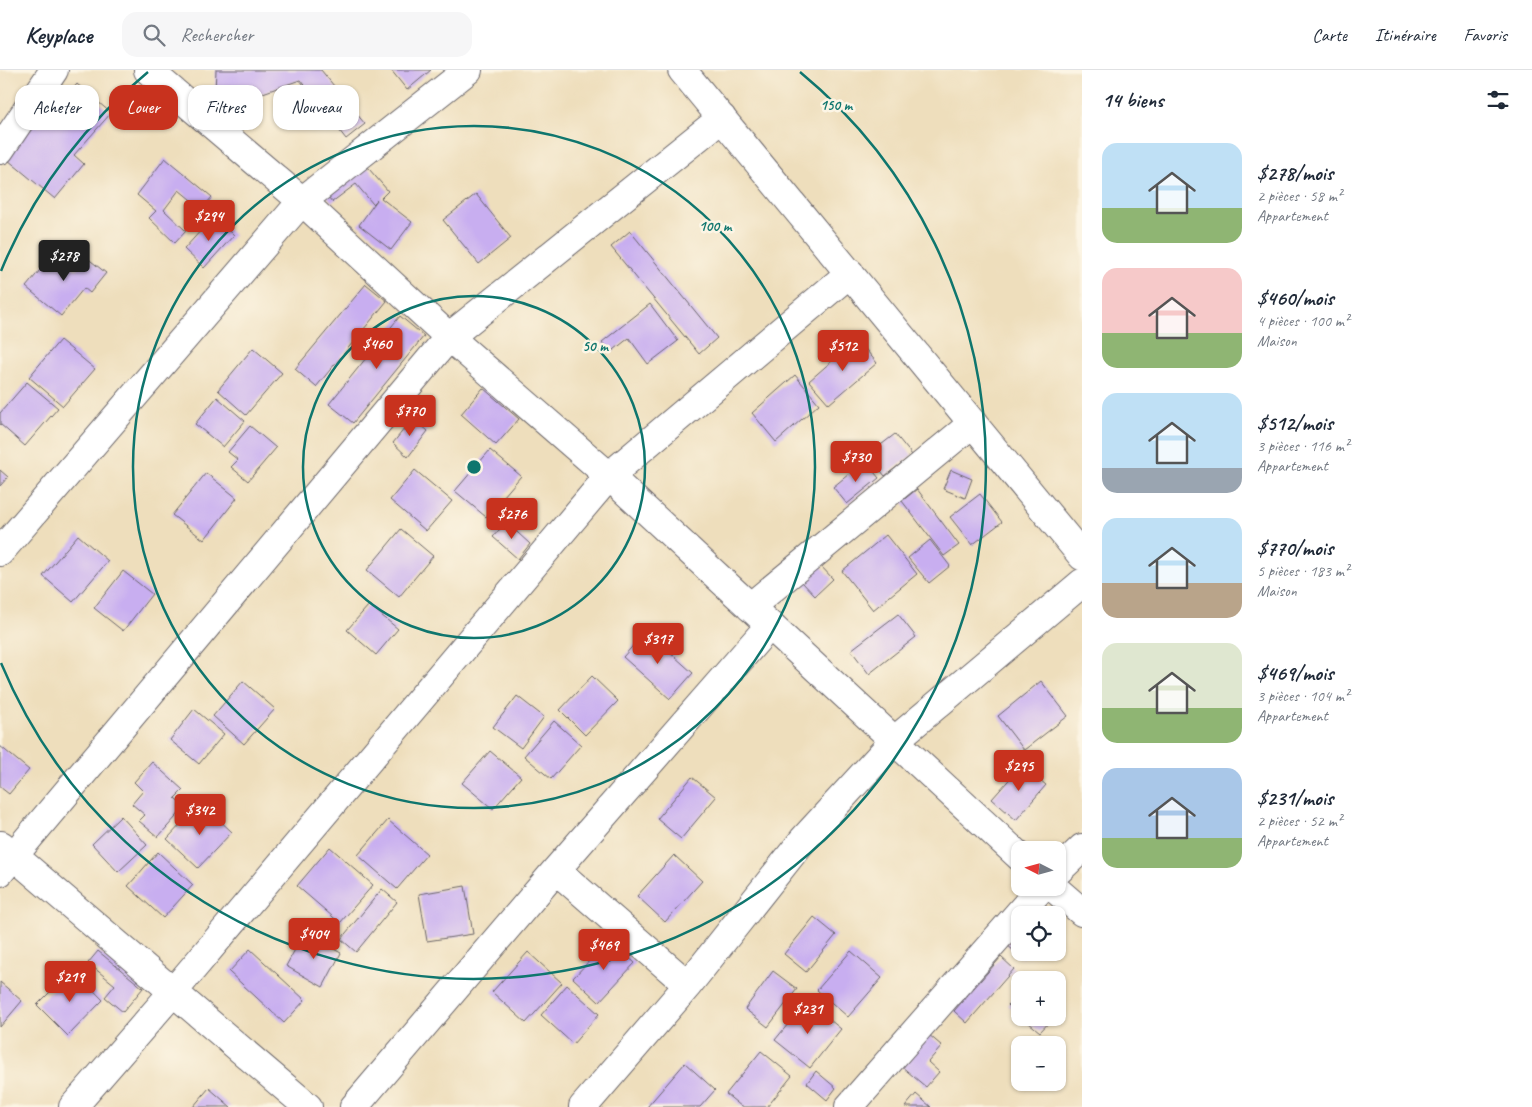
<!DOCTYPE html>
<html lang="fr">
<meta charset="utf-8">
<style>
:root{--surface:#fff;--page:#f6f6f7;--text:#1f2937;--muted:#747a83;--line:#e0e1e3;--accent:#c8321e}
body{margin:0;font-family:Caveat,sans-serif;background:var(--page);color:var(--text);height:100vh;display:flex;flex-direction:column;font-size:19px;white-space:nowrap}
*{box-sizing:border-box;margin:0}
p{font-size:16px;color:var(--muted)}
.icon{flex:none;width:28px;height:28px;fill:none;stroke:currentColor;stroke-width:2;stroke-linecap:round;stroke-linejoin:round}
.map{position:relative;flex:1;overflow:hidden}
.sheet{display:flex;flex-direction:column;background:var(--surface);width:450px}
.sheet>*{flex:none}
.banner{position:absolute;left:15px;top:15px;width:475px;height:45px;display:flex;gap:10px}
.needle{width:32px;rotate:276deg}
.tools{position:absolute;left:1011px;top:771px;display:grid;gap:10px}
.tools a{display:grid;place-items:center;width:55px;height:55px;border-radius:10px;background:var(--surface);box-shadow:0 1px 4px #0004;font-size:25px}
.price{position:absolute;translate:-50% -42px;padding:0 11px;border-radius:5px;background:var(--accent);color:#fff;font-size:16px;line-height:32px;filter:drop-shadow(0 1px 2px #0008)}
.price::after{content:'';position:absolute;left:50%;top:30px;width:15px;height:11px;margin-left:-8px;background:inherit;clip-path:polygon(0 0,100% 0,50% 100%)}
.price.active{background:#222;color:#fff}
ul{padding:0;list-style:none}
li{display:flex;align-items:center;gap:15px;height:125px;padding:0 20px}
li span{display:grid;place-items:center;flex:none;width:140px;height:100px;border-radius:15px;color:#555}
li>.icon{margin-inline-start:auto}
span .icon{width:60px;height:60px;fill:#fffc;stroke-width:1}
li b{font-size:21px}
h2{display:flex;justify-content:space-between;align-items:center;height:60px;padding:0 20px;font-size:21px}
.tag{padding:0 18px;border-radius:15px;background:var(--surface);box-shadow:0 1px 4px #0004;font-size:18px;line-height:45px}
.tag.active{background:var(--accent);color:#fff}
header{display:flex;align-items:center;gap:30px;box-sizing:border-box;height:70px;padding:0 25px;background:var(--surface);border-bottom:1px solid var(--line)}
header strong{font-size:24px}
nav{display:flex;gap:28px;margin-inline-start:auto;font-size:18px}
.search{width:350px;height:45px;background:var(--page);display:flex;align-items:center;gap:12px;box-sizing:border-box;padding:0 18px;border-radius:15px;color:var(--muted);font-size:19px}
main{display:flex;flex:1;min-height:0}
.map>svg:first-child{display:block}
.building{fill:#c8aef0}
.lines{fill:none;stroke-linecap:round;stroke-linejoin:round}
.minor-casing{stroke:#696468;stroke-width:30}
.minor{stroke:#fff;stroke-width:28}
.ring{fill:none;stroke:#0f766e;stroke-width:2.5}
.centre{fill:#0f766e;stroke:#fcf5e5;stroke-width:2.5}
.ring-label{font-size:15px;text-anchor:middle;font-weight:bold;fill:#0f766e;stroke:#fcf5e5;stroke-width:5;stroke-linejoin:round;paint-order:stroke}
</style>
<header>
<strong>Keyplace</strong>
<div class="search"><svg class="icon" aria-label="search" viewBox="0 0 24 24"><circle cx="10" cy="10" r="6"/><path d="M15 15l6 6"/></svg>Rechercher</div>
<nav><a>Carte</a><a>Itinéraire</a><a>Favoris</a></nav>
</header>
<main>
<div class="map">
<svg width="1082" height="1037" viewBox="0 0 1082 1037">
<rect width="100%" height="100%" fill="#fcf5e5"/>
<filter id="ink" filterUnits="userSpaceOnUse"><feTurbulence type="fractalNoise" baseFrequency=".02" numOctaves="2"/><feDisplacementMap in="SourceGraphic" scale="10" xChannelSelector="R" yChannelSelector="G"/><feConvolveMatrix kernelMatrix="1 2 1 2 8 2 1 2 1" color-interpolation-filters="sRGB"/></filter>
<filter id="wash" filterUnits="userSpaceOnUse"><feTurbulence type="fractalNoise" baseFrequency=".0096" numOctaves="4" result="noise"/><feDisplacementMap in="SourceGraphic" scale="20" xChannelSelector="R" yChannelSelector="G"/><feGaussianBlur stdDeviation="1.12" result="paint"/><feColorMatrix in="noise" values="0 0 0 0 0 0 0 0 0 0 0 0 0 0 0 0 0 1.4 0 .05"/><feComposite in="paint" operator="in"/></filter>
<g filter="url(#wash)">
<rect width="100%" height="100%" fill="#eedebc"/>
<g id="blocks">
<path class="building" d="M 216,0 L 321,0 L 365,54 L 346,69 L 300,10 L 260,24 L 215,21 Z
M 391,0 L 431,0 L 407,20 Z
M 77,14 L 111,43 L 74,85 L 84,94 L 55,129 L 2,85 L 32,50 L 40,57 Z
M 165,88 L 212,127 L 202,139 L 179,120 L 164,140 L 186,161 L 175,173 L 149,148 L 156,141 L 137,125 Z
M 363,92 L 388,121 L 381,128 L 412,152 L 391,180 L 359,155 L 377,130 L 373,134 L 356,114 L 332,132 L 325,123 Z
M 476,124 L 511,168 L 479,194 L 443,150 Z
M 214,146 L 234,165 L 204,198 L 184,179 Z
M 630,161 L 717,268 L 699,284 L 611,177 Z
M 55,182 L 76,199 L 86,187 L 106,203 L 90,223 L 84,218 L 61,246 L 26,217 Z
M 366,214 L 387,231 L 316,317 L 295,299 Z
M 650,234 L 678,271 L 648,294 L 629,268 L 610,283 L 602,272 Z
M 400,246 L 424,266 L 353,353 L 329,334 Z
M 857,269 L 877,293 L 829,334 L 809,311 Z
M 60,270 L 95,299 L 63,336 L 29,307 Z
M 253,278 L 282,303 L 246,345 L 218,320 Z
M 795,305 L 819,334 L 776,372 L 752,343 Z
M 27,312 L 58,338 L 25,376 L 0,354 L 0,343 Z
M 483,318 L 519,349 L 496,375 L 461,344 Z
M 217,327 L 245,351 L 223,377 L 195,354 Z
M 413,348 L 428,361 L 408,387 L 393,373 Z
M 250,356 L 276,378 L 248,411 L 231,397 L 238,390 L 228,382 Z
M 895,364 L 912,385 L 885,406 L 868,385 Z
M 490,380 L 521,406 L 486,447 L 455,421 Z
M 865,391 L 879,408 L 847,434 L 833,417 Z
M 0,400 L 8,407 L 0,416 Z
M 415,400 L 452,431 L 426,461 L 390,430 Z
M 951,400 L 972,409 L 965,428 L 943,419 Z
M 206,403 L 237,428 L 204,470 L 172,445 Z
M 917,419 L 959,475 L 944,486 L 902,431 Z
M 980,424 L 1002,452 L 972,475 L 950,447 Z
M 506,452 L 530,474 L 518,489 L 493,467 Z
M 401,459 L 433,486 L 399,527 L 367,500 Z
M 78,465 L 108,491 L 73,532 L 43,506 Z
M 886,465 L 917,504 L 873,540 L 842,501 Z
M 930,470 L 950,496 L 929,513 L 908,488 Z
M 820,495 L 833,509 L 815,526 L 802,512 Z
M 123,501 L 152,524 L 123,561 L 94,538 Z
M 369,535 L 398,559 L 376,585 L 347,560 Z
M 898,544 L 916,567 L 869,604 L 851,580 Z
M 646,561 L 693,603 L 670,629 L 623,587 Z
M 592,606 L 618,631 L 585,665 L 560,640 Z
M 243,611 L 275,639 L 244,674 L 213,646 Z
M 1041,611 L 1068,646 L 1024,680 L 998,646 Z
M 517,626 L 544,647 L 521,678 L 493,657 Z
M 194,639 L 224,664 L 199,694 L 170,670 Z
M 554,651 L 581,675 L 551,709 L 524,686 Z
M 0,676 L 29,700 L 9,724 L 0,717 Z
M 490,681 L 521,707 L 493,739 L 462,713 Z
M 152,692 L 183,720 L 175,728 L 185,737 L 158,767 L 139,751 L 145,745 L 132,734 L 143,721 L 134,712 Z
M 1022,695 L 1046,715 L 1016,750 L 992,729 Z
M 692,707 L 716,727 L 681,769 L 657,749 Z
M 201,733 L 232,762 L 198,798 L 167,769 Z
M 121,746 L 147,775 L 118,802 L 92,774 Z
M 388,750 L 427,784 L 397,819 L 358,785 Z
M 330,777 L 373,815 L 340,853 L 297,816 Z
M 158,782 L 193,815 L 163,848 L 128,816 Z
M 674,785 L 702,811 L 665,852 L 637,826 Z
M 465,816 L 473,864 L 427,871 L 419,824 Z
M 382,819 L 397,832 L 356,882 L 341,869 Z
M 814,847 L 836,865 L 806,902 L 784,884 Z
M 1020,859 L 1020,882 L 1026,882 L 1022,888 L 1006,874 Z
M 304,863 L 341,883 L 323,917 L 286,896 Z
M 609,870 L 635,893 L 599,932 L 573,908 Z
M 250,879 L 305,930 L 284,953 L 229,902 Z
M 98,881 L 143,918 L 123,942 L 105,927 L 115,915 L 88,893 Z
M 851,881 L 882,908 L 848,947 L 817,920 Z
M 528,882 L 562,913 L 526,953 L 492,922 Z
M 1001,887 L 1014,899 L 967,953 L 954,941 Z
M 73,899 L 103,930 L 68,966 L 37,935 Z
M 773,901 L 797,919 L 768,957 L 745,939 Z
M 0,912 L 22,931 L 0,957 Z
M 567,915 L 599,944 L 573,974 L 541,945 Z
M 1020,920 L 1020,945 L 1008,935 Z
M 807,931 L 841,959 L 810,998 L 775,970 Z
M 1023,948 L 1053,948 L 1040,962 Z
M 928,964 L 942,976 L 928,992 L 939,1002 L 926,1017 L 901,996 Z
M 761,981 L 792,1006 L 767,1037 L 742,1037 L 726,1024 Z
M 685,993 L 715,1020 L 700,1037 L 647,1037 Z
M 816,1001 L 836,1018 L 827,1030 L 807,1013 Z
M 209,1018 L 231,1037 L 193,1037 Z
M 916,1024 L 931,1037 L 905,1037 Z"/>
</g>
</g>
<g filter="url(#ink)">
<use href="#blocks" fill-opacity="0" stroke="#696468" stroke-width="1"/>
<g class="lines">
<defs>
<path id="minor" d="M 148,0 L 302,131 L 449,267 L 609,406 L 1020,787
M 682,0 L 1082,486
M 0,80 L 54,0
M 0,482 L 302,131 L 468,0
M 750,537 L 973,353
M 1,775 L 308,1037
M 556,800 L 688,915
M 1058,801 L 1082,778
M 0,802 L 449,267 L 722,48
M 1054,818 L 1082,842
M 73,1037 L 173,922 L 609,406 L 850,203
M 354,1037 L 556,800 L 770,555
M 583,1037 L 688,915 L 803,770 L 894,671 L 1082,513
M 849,1037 L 1041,818"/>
</defs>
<use href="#minor" class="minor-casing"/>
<use href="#minor" class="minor"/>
</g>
</g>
<g class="ring">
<circle cx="474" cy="397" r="171"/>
<circle cx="474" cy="397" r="341"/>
<path d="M1 201A512 512 0 0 1 148 2M800 2A512 512 0 1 1 1 593"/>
</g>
<circle cx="474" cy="397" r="8" class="centre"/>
<g class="ring-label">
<text x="836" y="40">150 m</text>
<text x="715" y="161">100 m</text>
<text x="595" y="281">50 m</text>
</g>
</svg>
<div class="tools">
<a><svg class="needle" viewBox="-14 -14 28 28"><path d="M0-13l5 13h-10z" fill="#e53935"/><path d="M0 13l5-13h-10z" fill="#747a83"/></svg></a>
<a><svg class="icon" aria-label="locate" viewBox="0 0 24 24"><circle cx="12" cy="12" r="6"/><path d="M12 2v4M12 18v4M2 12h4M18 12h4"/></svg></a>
<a>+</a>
<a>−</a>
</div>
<b class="price" style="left:209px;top:172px">$294</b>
<b class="price active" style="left:64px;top:212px">$278</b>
<b class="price" style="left:377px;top:300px">$460</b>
<b class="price" style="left:843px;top:302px">$512</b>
<b class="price" style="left:410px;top:367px">$770</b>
<b class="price" style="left:856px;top:413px">$730</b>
<b class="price" style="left:512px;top:470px">$276</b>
<b class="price" style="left:658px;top:595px">$317</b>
<b class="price" style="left:1019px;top:722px">$295</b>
<b class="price" style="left:200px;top:766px">$342</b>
<b class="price" style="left:314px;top:890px">$404</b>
<b class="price" style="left:604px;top:901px">$469</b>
<b class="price" style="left:70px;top:933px">$219</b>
<b class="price" style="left:808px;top:965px">$231</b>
<div class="banner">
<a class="tag">Acheter</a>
<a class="tag active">Louer</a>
<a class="tag">Filtres</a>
<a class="tag">Nouveau</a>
</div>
</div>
<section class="sheet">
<h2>14 biens<svg class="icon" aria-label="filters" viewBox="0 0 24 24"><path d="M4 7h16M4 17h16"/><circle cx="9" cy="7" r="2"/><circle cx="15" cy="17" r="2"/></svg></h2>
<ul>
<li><span style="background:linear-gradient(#bfe0f5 65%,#8fb573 0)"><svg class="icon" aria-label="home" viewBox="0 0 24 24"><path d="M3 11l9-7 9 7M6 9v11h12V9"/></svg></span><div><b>$278/mois</b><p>2 pièces · 58 m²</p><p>Appartement</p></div></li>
<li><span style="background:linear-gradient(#f6c9c9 65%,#8fb573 0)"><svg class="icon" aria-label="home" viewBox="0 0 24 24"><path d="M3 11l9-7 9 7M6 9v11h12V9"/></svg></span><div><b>$460/mois</b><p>4 pièces · 100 m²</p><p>Maison</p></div></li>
<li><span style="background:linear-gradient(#bfe0f5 75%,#9aa5b1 0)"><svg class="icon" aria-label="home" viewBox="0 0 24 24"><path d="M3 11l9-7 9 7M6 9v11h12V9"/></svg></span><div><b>$512/mois</b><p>3 pièces · 116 m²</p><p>Appartement</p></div></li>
<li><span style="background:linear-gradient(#bfe0f5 65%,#b9a48a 0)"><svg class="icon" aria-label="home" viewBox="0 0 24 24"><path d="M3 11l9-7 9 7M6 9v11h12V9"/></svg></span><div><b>$770/mois</b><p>5 pièces · 183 m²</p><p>Maison</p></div></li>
<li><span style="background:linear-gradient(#dfe7d0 65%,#8fb573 0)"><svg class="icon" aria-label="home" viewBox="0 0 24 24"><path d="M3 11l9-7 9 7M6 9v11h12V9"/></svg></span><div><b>$469/mois</b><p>3 pièces · 104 m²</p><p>Appartement</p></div></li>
<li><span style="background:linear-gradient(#a9c7e8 70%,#8fb573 0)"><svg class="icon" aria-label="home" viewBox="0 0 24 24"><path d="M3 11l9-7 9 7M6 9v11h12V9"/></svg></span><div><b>$231/mois</b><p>2 pièces · 52 m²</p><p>Appartement</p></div></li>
</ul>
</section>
</main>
